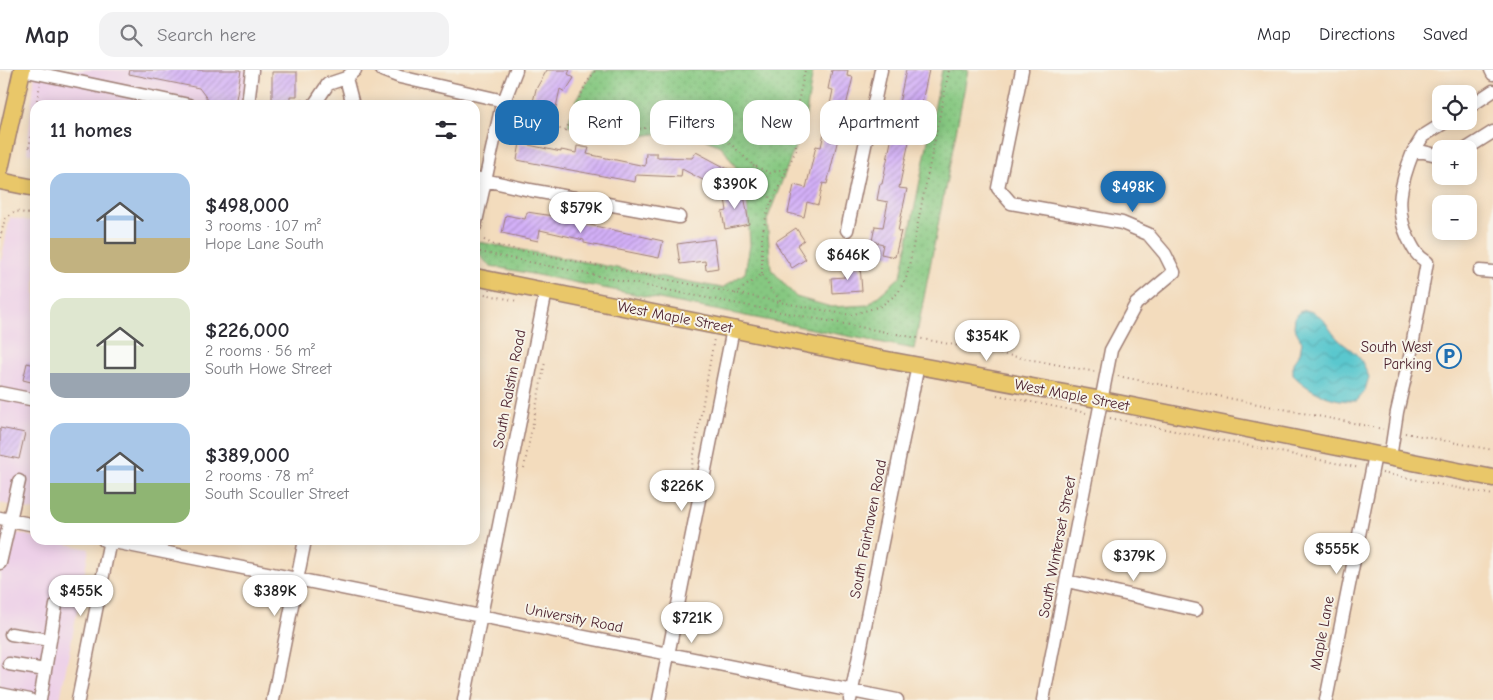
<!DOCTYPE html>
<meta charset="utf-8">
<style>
:root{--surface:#fff;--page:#f2f2f3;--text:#2b2b33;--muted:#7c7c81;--line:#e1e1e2;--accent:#1f6fb2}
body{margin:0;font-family:"Comic Neue",sans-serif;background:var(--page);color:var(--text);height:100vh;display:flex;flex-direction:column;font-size:19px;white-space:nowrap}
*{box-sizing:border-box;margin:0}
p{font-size:16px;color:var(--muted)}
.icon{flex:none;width:28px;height:28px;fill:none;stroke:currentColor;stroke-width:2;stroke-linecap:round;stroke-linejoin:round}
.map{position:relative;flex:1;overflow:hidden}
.panel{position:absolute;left:30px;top:30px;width:450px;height:445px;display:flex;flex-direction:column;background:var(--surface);border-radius:15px;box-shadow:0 2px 12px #0003}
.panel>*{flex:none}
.top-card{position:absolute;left:495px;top:30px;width:475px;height:45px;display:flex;gap:10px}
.fabs{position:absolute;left:1432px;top:15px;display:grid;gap:10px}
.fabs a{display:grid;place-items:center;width:45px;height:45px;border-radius:10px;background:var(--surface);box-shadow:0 2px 12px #0003;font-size:25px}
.price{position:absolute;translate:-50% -42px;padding:0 11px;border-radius:18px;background:#fff;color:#222;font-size:16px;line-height:32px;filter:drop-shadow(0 1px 2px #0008)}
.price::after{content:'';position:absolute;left:50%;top:30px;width:15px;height:11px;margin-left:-8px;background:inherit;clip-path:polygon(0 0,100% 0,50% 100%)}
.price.active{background:var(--accent);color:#fff}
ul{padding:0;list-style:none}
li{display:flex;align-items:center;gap:15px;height:125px;padding:0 20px}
li span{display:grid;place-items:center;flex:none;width:140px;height:100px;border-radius:15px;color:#555}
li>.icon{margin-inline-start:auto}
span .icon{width:60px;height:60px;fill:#fffc;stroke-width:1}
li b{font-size:21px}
h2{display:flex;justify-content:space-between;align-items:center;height:60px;padding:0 20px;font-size:21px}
.pill{padding:0 18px;border-radius:15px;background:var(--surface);box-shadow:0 2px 12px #0003;font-size:18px;line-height:45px}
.pill.active{background:var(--accent);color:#fff}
header{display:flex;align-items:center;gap:30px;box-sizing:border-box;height:70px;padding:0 25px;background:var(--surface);border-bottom:1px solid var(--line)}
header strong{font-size:24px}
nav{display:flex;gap:28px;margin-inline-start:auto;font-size:18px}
.search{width:350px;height:45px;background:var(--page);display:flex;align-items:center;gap:12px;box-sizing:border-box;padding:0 18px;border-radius:15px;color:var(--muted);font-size:19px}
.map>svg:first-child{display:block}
.built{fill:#edd0e8}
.grass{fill:url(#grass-dots);stroke:#687456}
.water{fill:url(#water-waves);stroke:#52737c}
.building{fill:url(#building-hatch)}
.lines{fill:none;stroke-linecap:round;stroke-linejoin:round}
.minor-casing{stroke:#9e7e74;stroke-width:15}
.major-casing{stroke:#9e7e74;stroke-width:19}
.path{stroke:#9e7e74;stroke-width:2;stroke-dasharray:1 4;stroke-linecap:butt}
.minor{stroke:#fff;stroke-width:12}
.major{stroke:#e9c769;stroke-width:16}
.labels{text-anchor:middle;stroke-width:4;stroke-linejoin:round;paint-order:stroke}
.street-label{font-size:15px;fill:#4a1f2b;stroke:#f7f3e8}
.poi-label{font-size:15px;fill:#4a1f2b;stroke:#f7f3e8;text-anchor:end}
</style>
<header>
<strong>Map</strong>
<div class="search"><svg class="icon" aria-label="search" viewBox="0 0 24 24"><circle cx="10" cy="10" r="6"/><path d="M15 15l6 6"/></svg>Search here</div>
<nav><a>Map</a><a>Directions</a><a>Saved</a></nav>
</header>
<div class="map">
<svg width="1493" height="630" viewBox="0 0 1493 630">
<defs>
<pattern id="grass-dots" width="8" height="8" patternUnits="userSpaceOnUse" patternTransform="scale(1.25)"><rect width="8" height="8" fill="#86c881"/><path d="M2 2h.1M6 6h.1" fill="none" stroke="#75ab70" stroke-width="1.8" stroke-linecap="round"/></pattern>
<pattern id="water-waves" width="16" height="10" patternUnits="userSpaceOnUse" patternTransform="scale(1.25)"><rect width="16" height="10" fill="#5ac7ce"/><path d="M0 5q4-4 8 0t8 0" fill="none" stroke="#50aab1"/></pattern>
<pattern id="building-hatch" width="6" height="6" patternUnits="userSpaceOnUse" patternTransform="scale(1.25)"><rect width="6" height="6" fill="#d3b0f8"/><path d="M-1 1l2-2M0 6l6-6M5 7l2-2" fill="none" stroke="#ad8fc9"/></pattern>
</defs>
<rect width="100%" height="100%" fill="#f7f3e8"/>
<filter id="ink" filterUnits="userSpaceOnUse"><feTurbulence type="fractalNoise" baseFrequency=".02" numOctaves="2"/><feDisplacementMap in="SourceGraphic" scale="10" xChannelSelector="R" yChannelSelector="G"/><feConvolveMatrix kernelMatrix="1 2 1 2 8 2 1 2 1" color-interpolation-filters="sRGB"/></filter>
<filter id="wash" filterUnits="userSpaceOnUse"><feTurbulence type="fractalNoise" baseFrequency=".0096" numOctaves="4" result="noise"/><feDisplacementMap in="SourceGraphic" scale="20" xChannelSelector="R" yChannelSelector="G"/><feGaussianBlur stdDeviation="1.12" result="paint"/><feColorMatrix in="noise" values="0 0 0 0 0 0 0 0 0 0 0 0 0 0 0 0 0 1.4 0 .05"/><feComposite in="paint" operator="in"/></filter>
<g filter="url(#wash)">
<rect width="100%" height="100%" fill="#f3dcbd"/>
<path class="built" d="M 35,0 L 261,0 L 254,35 L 35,35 L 35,85 L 27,83 Z
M 10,147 L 35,152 L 35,441 L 0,433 L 0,196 Z
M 0,459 L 35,467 L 35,470 L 48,470 L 89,479 L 60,630 L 0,630 Z"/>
<path class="grass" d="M 594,0 L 813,0 L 805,51 L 767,150 L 771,199 L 796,227 L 831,237 L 868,235 L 901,206 L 942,0 L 968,0 L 914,279 L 491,196 C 481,189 477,184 479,172 L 722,218 L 745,203 L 750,175 L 746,112 L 722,77 L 686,60 L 624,68 L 568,56 L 572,38 Z"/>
<path class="water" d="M 1306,240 C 1327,246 1324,254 1337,268 C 1343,275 1352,279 1358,286 C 1363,292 1366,300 1369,307 L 1365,320 L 1357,331 C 1332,332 1310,322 1293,305 L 1293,293 L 1300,283 L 1302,272 L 1294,257 L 1295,247 L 1299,242 Z"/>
<g id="blocks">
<path class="building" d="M 130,0 L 241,0 L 235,35 L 207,35 L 208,30 L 199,18 L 129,4 Z
M 547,0 L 570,0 L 568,4 L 574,8 L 565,22 L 560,19 L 555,42 L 551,41 L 548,53 L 529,49 L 536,19 Z
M 832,0 L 848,0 L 847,6 L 853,7 L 827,114 L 823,113 L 818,135 L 807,132 L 804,147 L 788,143 L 794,115 L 806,118 L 816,76 L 821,77 L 833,20 L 828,19 Z
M 906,0 L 929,0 L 920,41 L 926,42 L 920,70 L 910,67 L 899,118 L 907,119 L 898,161 L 901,161 L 895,187 L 881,184 L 883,174 L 872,171 L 875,156 L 883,157 L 888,132 L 877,130 L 880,114 L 882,114 Z
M 272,2 L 297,2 L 297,26 L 290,26 L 290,35 L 272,35 Z
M 520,73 L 561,82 L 561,80 L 576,83 L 577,76 L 589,78 L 587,84 L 645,96 L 646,83 L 657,83 L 657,87 L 692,88 L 696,82 L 728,99 L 718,118 L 682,99 L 681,107 L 636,105 L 635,112 L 517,90 Z
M 743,119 L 749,154 L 725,159 L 722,142 L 727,141 L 724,122 Z
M 527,142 L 573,149 L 572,151 L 663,171 L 659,188 L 584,173 L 584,170 L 540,160 L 538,171 L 502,163 L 506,145 L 525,149 Z
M 796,158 L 804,170 L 797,175 L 806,189 L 792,198 L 775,172 Z
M 714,169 L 718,198 L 706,200 L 705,191 L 680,194 L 677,174 Z
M 860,196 L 862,221 L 832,223 L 831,208 L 845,207 L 844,197 Z
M 27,293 L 35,295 L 35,313 L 23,310 Z
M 0,358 L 25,363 L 19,389 L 0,385 Z"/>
</g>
</g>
<g filter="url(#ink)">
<use href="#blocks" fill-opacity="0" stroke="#9e7e74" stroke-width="1"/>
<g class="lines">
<defs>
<path id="minor" d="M 22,0 L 189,35
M 382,0 L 400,7 L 504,31
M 1022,0 L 998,118 L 1011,133 L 1122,153 L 1148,164 L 1165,184 L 1174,202 L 1136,234 L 1111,280 L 1043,630
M 1491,0 L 1493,4
M 346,8 L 353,35
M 248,35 L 252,0
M 314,35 L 328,14 L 346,8 L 355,0
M 1469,37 L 1493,21
M 1466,79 L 1493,62
M 1413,82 L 1423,66 L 1447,51
M 475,108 L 530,120 L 679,147
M 475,156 L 501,39 L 516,0
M 847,160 L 881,0
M 1480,201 L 1493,202
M 0,323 L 35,330
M 1390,388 L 1397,342 L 1411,282 L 1427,192 C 1416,185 1414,180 1408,168 C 1394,138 1401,112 1413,82 L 1424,82 L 1441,86
M 0,448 L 35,455
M 104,470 L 897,630
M 0,493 L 19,411
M 1067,511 L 1196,540
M 11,564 L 50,570
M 9,594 L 45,600
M 0,624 L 30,630
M 40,630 L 56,535
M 78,630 L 110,470
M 273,630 L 305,470
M 464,630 L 546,221
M 659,630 L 733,259
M 850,630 L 918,295
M 1326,630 L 1375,385"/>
<path id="major" d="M 0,99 L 22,0
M 0,111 L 35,118
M 475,207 L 855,284 L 1102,330 L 1493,408"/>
</defs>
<use href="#minor" class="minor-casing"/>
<use href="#major" class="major-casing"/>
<path class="path" d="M 36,35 L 40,15
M 301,35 L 302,27
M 575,37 L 586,14 L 596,0
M 35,42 L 29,78 L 35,79
M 510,52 L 574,61 L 637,59 L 686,53 L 699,56 L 714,62 L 732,75 L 753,95
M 566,61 L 575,37 C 581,49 588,53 600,59
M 772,132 L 753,95 L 770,103 L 787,98
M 0,168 L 5,149 L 15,141 L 35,145
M 484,170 L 494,175 L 810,238 L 851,245 L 881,236 L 898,223 L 907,206 L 949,0
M 475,181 L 702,227 L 1096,302
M 762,204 L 762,167 L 767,142 L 796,80 L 795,46 L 805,0
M 475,222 L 517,231
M 735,224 L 762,204 L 771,220 L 782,232
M 1118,306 L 1383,359
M 997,325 L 1086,343
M 1110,348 L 1360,398
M 1405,363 L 1493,380
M 524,398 L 545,292
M 1382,403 L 1493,425
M 688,419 L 714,269"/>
<use href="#minor" class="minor"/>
<use href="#major" class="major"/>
</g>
</g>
<defs>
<symbol id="parking-ring" viewBox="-11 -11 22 22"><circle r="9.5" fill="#f7f3e8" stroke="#1f6fb2" stroke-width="1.5"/><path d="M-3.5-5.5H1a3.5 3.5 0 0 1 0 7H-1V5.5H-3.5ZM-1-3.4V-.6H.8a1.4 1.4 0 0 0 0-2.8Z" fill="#1f6fb2"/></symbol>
</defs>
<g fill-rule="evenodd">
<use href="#parking-ring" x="1435" y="272" width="28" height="28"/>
</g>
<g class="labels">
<g class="street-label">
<text transform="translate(675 247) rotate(11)" y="5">West Maple Street</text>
<text transform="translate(509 319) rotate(-79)" y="5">South Ralstin Road</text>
<text transform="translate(1072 325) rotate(11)" y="5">West Maple Street</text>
<text transform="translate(868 459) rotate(-79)" y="5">South Fairhaven Road</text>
<text transform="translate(1057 477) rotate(-79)" y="5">South Winterset Street</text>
<text transform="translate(574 548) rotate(11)" y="5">University Road</text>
<text transform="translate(1322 563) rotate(-79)" y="5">Maple Lane</text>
</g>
<g class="poi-label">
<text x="1432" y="282">South West<tspan x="1432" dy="17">Parking</tspan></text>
</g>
</g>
</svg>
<div class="fabs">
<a><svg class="icon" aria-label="locate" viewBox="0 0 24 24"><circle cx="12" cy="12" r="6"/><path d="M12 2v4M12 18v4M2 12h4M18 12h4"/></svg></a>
<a>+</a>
<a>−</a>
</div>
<b class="price" style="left:735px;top:140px">$390K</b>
<b class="price active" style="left:1133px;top:143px">$498K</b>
<b class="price" style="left:581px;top:164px">$579K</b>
<b class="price" style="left:848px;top:211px">$646K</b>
<b class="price" style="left:987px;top:292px">$354K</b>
<b class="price" style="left:682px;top:442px">$226K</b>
<b class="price" style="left:1337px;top:505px">$555K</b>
<b class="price" style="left:1134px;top:512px">$379K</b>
<b class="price" style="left:81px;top:547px">$455K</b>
<b class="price" style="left:275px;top:547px">$389K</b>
<b class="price" style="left:692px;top:574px">$721K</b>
<div class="top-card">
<a class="pill active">Buy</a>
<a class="pill">Rent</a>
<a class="pill">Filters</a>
<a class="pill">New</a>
<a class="pill">Apartment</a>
</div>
<section class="panel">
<h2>11 homes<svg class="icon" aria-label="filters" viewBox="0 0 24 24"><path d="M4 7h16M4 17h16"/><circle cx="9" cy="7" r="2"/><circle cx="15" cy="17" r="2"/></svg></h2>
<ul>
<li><span style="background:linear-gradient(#a9c7e8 65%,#c2b280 0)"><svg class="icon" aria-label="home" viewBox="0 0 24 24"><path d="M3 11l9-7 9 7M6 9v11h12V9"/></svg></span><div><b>$498,000</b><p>3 rooms · 107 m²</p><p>Hope Lane South</p></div></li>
<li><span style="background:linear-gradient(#dfe7d0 75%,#9aa5b1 0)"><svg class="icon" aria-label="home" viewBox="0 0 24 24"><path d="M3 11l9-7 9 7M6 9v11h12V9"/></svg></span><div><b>$226,000</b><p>2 rooms · 56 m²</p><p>South Howe Street</p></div></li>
<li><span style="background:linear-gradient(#a9c7e8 60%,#8fb573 0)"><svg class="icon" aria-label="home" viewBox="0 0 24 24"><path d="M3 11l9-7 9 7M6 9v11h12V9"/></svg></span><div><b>$389,000</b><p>2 rooms · 78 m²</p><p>South Scouller Street</p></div></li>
</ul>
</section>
</div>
